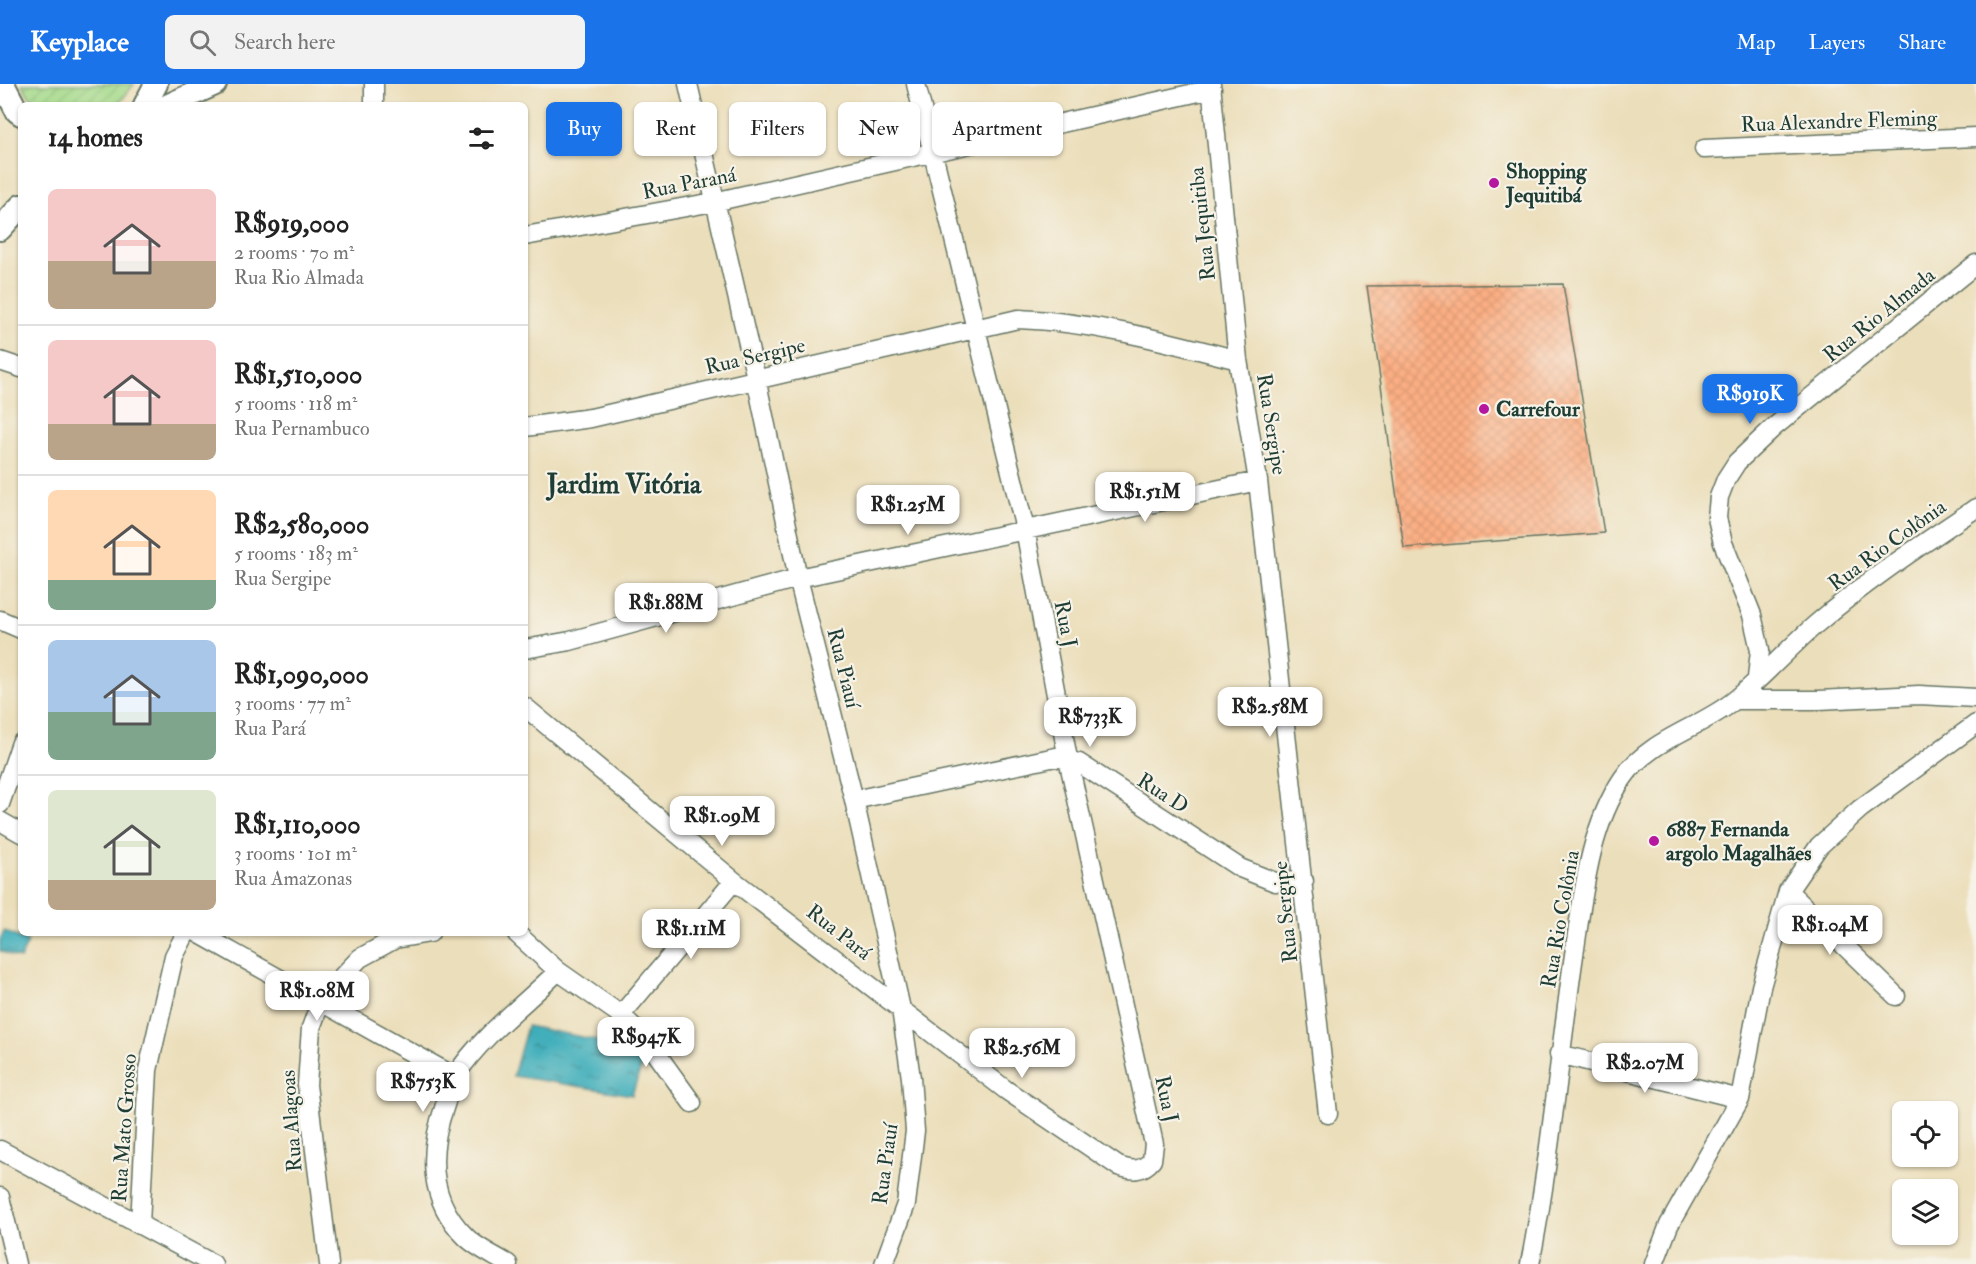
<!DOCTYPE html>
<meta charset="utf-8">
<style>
:root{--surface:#fff;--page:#f2f2f2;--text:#222;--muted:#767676;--line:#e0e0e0;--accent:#1a73e8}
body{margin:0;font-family:"IM FELL Double Pica",serif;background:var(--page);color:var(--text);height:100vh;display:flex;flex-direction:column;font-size:22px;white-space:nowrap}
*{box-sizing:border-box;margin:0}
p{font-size:20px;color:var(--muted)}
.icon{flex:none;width:33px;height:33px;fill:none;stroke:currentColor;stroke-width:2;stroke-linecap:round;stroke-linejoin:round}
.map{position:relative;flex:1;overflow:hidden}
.drawer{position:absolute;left:18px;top:18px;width:510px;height:834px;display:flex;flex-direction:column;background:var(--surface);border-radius:9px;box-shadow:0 2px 4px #0004}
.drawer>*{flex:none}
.top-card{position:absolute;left:546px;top:18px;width:570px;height:54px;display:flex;gap:12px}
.buttons{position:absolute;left:1892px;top:1017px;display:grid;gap:12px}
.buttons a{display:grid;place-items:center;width:66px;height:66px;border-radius:9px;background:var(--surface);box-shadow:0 2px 4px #0004;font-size:30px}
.price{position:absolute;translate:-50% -51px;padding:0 14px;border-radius:12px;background:#fff;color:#222;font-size:20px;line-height:39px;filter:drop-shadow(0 2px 3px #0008)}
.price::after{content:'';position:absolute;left:50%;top:36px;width:18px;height:14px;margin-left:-9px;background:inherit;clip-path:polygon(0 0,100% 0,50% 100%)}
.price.active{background:var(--accent);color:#fff}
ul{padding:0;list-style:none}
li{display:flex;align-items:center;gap:18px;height:150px;padding:0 30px}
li+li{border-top:2px solid var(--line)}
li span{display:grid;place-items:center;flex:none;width:168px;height:120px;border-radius:9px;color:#555}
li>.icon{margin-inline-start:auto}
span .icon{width:72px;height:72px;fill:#fffc;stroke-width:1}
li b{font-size:26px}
h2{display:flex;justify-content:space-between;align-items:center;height:72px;padding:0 30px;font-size:26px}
.tag{padding:0 21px;border-radius:9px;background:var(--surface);box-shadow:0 2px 4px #0004;font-size:21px;line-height:54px}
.tag.active{background:var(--accent);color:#fff}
header{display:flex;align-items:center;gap:36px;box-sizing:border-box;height:84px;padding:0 30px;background:var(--accent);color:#fff}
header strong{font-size:28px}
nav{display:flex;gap:33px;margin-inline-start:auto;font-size:21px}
.search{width:420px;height:54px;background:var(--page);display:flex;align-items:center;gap:15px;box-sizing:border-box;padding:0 21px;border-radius:9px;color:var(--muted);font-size:22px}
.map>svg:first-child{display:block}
.garden{fill:url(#garden-furrows);stroke:#628c60;stroke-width:1.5}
.water{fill:url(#water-ripples);stroke:#2e7577;stroke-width:1.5}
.building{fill:url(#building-cross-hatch)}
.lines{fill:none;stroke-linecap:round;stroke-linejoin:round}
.minor-casing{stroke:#667563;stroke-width:21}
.major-casing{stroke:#667563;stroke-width:26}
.minor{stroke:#fff;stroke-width:18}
.major{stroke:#fff;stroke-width:22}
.poi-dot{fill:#b5179e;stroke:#f7f3e8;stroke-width:2}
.labels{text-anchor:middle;stroke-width:4.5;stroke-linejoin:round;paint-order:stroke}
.street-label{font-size:21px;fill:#1f3d34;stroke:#f7f3e8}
.poi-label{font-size:21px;font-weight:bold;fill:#1f3d34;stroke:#f7f3e8;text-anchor:start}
.district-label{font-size:27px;font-weight:bold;fill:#1f3d34;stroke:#f7f3e8}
</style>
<header>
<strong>Keyplace</strong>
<div class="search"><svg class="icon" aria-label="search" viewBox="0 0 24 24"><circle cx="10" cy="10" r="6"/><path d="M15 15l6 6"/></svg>Search here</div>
<nav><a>Map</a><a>Layers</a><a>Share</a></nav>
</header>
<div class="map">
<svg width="1976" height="1180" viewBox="0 0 1976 1180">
<defs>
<pattern id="garden-furrows" width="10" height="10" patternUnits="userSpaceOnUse" patternTransform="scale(1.5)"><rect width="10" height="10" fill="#a5da8b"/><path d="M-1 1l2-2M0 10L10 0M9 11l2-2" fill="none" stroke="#8ebc79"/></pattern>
<pattern id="water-ripples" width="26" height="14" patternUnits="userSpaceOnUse" patternTransform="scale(1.5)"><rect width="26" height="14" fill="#3dadba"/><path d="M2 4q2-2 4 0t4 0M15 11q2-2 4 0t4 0" fill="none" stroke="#338e98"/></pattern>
<pattern id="building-cross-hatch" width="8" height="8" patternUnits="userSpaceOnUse" patternTransform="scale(1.5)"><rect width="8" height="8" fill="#fcaf83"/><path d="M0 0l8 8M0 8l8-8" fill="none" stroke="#d89772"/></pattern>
</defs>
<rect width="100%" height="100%" fill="#f7f3e8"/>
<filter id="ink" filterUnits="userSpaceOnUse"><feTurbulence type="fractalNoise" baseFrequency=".0167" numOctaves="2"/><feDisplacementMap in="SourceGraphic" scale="12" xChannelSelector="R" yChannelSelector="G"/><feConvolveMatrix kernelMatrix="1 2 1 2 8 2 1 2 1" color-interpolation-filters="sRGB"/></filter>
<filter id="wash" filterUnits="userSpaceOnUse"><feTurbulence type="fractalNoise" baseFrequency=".008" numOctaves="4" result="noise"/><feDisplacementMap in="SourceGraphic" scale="24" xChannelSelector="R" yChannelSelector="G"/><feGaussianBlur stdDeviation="1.35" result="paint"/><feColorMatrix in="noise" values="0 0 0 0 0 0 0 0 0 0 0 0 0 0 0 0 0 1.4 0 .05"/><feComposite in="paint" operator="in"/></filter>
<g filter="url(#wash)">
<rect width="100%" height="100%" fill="#ebdeba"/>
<path class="garden" d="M 22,0 L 134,0 L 118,21 L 39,21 L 29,12 Z"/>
<path class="water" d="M 4,847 L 28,858 L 20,875 L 0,867 L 0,856 Z
M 527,942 L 647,966 L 632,1011 L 513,992 Z"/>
<g id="blocks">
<path class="building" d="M 1563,200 L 1604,449 L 1404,464 L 1367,202 Z"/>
</g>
</g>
<g filter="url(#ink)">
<use href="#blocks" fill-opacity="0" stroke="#667563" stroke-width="1.5"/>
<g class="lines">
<defs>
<path id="minor" d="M 688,0 L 756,294 L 798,494 L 854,716 L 901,925 L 911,994 L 915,1047 L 906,1120 L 884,1180
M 1211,0 L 1238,276 L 1258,397 L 1328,1030
M 374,21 L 374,0
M 1704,65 L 1976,53
M 525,152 L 714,118 L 1212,5
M 0,277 L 21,284
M 525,343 L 591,334 L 1018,235 C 1094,238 1165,257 1238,276
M 0,536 L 21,545
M 525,565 L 570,557 L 798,494 L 1258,397
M 1757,594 L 1760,566 L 1752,531 L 1723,459 L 1717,434 L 1719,413 L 1726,395 L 1737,378 L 1774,343 L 1976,180
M 1735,616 L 1819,616 L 1919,611 L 1976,614
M 525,623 L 734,797 L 1006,1006 L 1118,1082 C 1132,1087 1142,1088 1152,1076 L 1154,1060 L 1068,675 L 1025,445 L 916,0
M 854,716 L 1056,673 L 1079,679 L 1240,784 L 1275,798 L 1304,797
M 0,720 L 21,659
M 0,737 L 21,749
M 1788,807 L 1896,912
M 198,849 L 455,993
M 516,849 L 558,887 L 621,931 L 646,955 L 692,1019
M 621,931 L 734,797
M 1559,970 L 1740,1015
M 0,1066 L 213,1180
M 0,1113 L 16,1180
M 140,1140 L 148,986 L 174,872 L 186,849
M 329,1180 L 307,1001 L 311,944 L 320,919 L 336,899 L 360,874 L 395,855 L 430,849
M 508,1180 C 495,1172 477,1164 466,1153 C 428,1116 428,1068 445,1021 C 448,1012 450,1000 456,991 C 482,951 525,920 558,887
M 1530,1180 C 1550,1078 1559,974 1574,871 C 1583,812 1589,744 1623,694 C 1649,655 1701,644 1735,616 C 1763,593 1788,565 1815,541 C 1865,498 1921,461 1976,424
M 1654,1180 L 1669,1141 L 1740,1015 L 1761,903 L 1788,807 L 1819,762 L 1860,725 L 1976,640"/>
<path id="major" d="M 3,0 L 17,27 L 21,30
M 145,21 L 156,0
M 169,21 L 215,0
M 0,145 L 21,122"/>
</defs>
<use href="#minor" class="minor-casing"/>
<use href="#major" class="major-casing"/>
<use href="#minor" class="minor"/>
<use href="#major" class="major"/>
</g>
</g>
<g class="poi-dot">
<circle cx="1494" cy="99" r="6"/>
<circle cx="1484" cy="325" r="6"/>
<circle cx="1654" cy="757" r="6"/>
</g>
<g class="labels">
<g class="street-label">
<text transform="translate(1839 37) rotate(-2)" y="7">Rua Alexandre Fleming</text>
<text transform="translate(689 99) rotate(-11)" y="7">Rua Paraná</text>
<text transform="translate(1202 140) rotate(-96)" y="7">Rua Jequitiba</text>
<text transform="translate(1879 231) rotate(-39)" y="7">Rua Rio Almada</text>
<text transform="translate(755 272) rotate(-13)" y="7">Rua Sergipe</text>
<text transform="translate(1272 340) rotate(81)" y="7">Rua Sergipe</text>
<text transform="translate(1887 461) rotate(-36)" y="7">Rua Rio Colônia</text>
<text transform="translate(1066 540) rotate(79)" y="7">Rua J</text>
<text transform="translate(844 584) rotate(76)" y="7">Rua Piauí</text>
<text transform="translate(1163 709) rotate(33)" y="7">Rua D</text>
<text transform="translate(1285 828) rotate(-96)" y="7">Rua Sergipe</text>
<text transform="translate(1560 835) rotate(-80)" y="7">Rua Rio Colônia</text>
<text transform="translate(839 848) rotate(38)" y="7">Rua Pará</text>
<text transform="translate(1167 1015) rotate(78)" y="7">Rua J</text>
<text transform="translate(291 1037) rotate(-94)" y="7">Rua Alagoas</text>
<text transform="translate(124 1044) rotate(-86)" y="7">Rua Mato Grosso</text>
<text transform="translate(885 1080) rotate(-82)" y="7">Rua Piauí</text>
</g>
<g class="poi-label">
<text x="1506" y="94">Shopping<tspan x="1506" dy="24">Jequitibá</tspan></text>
<text x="1496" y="332">Carrefour</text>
<text x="1666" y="752">6887 Fernanda<tspan x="1666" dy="24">argolo Magalhães</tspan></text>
</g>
<g class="district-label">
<text x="624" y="409">Jardim Vitória</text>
</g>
</g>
</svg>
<div class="buttons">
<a><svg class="icon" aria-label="locate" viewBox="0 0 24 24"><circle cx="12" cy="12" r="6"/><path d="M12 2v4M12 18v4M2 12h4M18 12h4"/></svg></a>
<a><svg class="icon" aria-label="layers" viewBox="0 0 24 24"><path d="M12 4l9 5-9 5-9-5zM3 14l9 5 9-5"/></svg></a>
</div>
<b class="price active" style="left:1750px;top:341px">R$919K</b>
<b class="price" style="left:1145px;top:439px">R$1.51M</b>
<b class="price" style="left:908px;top:452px">R$1.25M</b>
<b class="price" style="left:666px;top:550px">R$1.88M</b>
<b class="price" style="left:1270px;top:654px">R$2.58M</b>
<b class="price" style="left:1090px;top:664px">R$733K</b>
<b class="price" style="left:722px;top:763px">R$1.09M</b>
<b class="price" style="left:1830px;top:872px">R$1.04M</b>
<b class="price" style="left:691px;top:876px">R$1.11M</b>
<b class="price" style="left:317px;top:938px">R$1.08M</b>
<b class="price" style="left:646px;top:984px">R$947K</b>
<b class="price" style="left:1022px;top:995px">R$2.56M</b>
<b class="price" style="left:1645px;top:1010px">R$2.07M</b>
<b class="price" style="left:423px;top:1029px">R$753K</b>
<div class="top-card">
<a class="tag active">Buy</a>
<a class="tag">Rent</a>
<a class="tag">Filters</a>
<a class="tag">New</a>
<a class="tag">Apartment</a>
</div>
<section class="drawer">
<h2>14 homes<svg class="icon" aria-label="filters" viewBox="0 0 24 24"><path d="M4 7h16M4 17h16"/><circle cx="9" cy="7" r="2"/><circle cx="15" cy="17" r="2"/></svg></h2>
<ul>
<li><span style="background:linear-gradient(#f6c9c9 60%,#b9a48a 0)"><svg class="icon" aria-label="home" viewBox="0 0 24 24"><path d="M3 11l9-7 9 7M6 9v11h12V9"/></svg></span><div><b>R$919,000</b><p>2 rooms · 70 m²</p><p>Rua Rio Almada</p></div></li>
<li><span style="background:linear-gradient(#f6c9c9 70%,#b9a48a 0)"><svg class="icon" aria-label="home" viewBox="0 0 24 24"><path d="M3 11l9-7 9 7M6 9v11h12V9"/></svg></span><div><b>R$1,510,000</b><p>5 rooms · 118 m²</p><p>Rua Pernambuco</p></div></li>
<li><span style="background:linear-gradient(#ffd9b3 75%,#7fa58c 0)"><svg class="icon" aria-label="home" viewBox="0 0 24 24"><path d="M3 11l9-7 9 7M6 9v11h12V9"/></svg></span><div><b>R$2,580,000</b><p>5 rooms · 183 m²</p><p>Rua Sergipe</p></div></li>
<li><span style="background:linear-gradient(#a9c7e8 60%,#7fa58c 0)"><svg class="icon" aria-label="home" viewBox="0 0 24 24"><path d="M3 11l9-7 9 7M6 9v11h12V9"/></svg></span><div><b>R$1,090,000</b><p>3 rooms · 77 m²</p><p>Rua Pará</p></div></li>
<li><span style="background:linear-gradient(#dfe7d0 75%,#b9a48a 0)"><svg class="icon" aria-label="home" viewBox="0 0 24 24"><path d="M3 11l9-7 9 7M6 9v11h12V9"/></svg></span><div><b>R$1,110,000</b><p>3 rooms · 101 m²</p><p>Rua Amazonas</p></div></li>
</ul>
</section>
</div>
